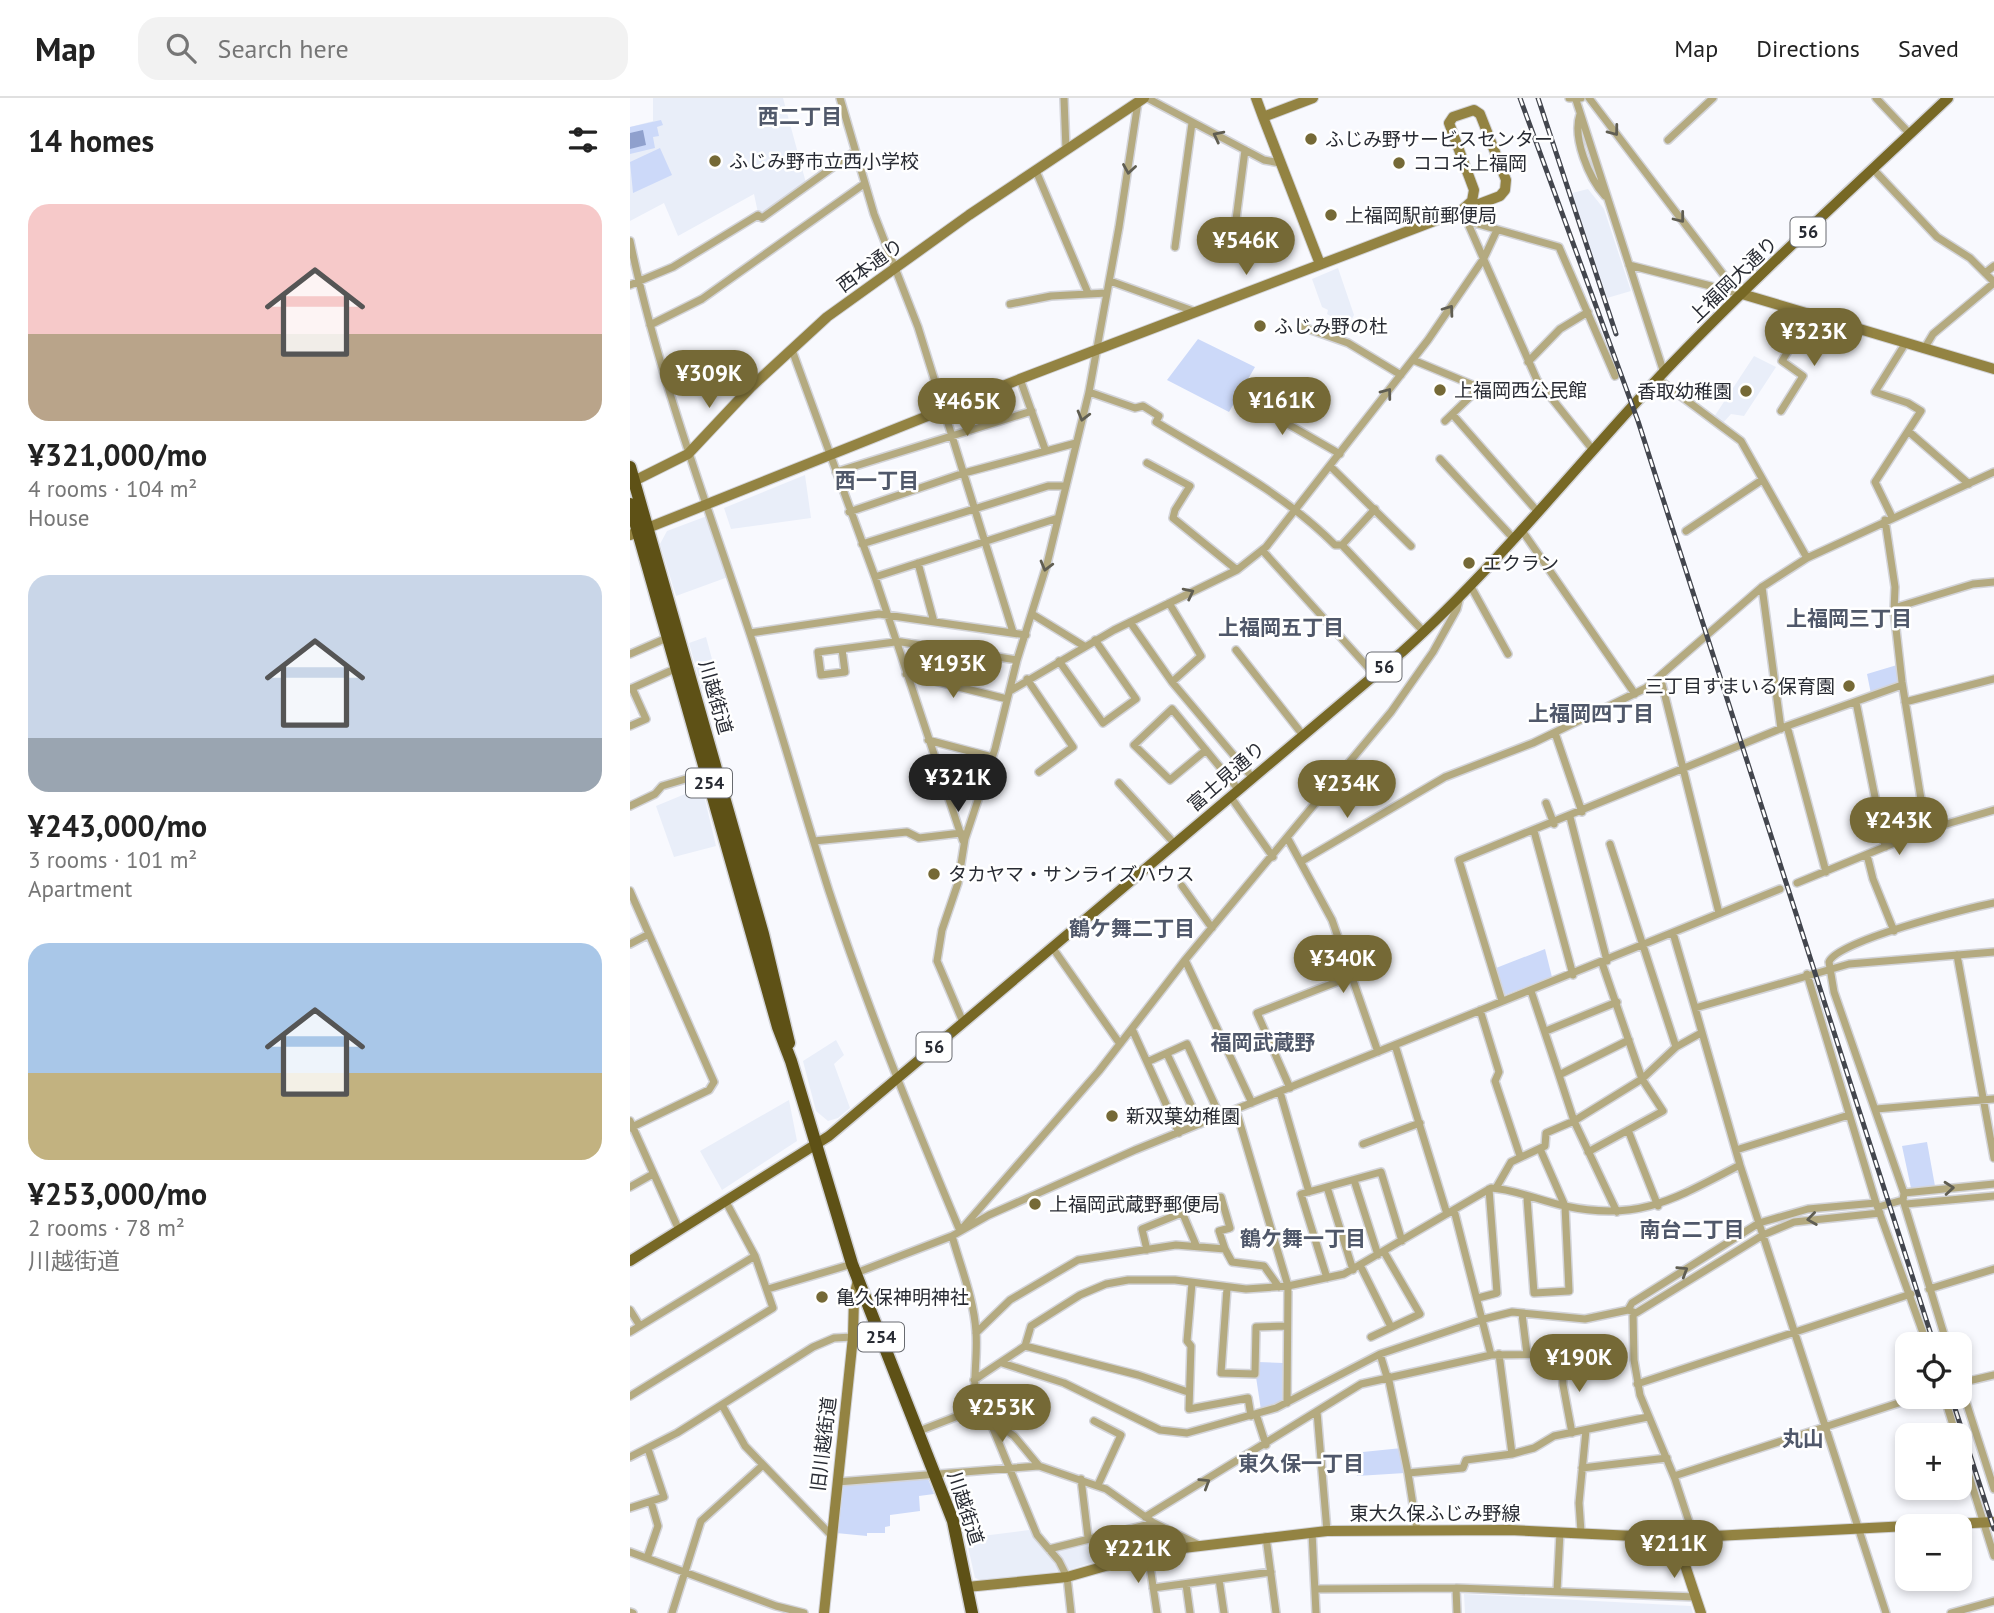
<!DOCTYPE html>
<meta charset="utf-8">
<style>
:root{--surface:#fff;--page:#f2f2f2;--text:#222;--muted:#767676;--line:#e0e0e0;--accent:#756936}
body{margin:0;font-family:"PT Sans","Noto Sans JP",sans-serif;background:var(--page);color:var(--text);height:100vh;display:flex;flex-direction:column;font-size:26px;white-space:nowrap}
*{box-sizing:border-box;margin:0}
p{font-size:23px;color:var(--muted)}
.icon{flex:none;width:38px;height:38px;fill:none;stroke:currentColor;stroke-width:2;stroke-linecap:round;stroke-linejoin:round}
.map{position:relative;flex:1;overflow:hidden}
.sheet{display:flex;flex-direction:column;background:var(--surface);width:630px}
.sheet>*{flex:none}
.controls{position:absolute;left:1265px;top:1234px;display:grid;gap:14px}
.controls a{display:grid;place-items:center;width:77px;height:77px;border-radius:14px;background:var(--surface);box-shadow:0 4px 10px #0003;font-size:35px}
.price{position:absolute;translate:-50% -60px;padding:0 16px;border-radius:24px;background:var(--accent);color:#fff;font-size:23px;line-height:46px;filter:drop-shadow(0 2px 4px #0008)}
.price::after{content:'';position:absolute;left:50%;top:42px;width:21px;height:16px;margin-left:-10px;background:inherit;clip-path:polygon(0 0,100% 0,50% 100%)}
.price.current{background:#222;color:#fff}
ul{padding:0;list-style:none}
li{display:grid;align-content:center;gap:14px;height:371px;padding:0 28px}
li span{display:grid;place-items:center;height:217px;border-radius:21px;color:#555}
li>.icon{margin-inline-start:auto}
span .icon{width:126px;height:126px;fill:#fffc;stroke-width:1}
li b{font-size:30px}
h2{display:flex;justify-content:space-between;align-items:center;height:84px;padding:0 28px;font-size:30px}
header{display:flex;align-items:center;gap:42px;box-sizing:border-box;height:98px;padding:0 35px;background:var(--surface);border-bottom:2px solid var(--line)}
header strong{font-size:33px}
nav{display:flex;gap:38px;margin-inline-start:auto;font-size:24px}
.search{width:490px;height:63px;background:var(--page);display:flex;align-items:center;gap:18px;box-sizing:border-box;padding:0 24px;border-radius:21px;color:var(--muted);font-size:26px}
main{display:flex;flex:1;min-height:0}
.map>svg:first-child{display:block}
.built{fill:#e9eef9}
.green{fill:#ccd9f9}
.water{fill:#8fa0cd}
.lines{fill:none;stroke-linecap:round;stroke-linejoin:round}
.street-casing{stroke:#d3d4d9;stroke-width:10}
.secondary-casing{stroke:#d3d4d9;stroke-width:12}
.primary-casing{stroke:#d3d4d9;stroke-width:13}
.highway-casing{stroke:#d3d4d9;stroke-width:15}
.street{stroke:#b4aa80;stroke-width:7}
.secondary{stroke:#938342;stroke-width:10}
.primary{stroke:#776825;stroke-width:10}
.highway{stroke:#5e5116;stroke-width:12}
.rail-casing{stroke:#43464e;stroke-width:5}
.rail{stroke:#fff;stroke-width:2.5;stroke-dasharray:8;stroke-linecap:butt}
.oneway{stroke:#605e52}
.poi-dot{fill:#756936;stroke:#fff;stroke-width:2.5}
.labels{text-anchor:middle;stroke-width:5;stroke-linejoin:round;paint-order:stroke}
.shield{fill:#fff;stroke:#686b70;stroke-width:2}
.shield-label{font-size:18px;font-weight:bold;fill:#282b33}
.poi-label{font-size:19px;fill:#282b33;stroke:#fff;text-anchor:start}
.street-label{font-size:19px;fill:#282b33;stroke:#fff}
.neighbourhood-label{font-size:21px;font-weight:bold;fill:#50586a;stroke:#fff}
</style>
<header>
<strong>Map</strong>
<div class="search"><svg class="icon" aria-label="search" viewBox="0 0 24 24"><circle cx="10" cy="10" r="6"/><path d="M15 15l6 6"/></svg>Search here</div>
<nav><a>Map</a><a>Directions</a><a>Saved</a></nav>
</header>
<main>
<section class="sheet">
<h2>14 homes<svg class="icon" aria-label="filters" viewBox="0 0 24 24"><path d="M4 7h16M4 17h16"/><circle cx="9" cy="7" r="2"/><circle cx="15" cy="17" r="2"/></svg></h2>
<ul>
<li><span style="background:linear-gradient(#f6c9c9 60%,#b9a48a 0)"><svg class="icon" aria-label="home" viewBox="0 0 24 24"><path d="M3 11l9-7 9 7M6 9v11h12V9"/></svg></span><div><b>¥321,000/mo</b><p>4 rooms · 104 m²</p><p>House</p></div></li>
<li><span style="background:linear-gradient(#c9d6e8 75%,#9aa5b1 0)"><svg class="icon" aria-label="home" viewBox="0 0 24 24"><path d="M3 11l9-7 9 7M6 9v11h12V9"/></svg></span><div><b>¥243,000/mo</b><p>3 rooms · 101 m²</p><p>Apartment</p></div></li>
<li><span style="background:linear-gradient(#a9c7e8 60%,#c2b280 0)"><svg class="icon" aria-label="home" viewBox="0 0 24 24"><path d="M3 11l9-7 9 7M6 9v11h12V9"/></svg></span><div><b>¥253,000/mo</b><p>2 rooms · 78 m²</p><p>川越街道</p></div></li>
</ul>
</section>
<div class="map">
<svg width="1364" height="1515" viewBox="0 0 1364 1515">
<rect width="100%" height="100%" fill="#f8f9fe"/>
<path class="built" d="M 23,0 L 153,0 L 176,85 L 135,114 L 128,115 L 124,96 L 48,138 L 34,105 L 0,123 L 0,29 L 23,23 Z
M 958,91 L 974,111 L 1001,193 L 977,200 L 942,95 Z
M 708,170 L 724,217 L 718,228 L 697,216 L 698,212 L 692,209 L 682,181 Z
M 1124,258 L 1146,269 L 1114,318 L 1101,316 L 1092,326 L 1084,319 Z
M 175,377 L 181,420 L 101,431 L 94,410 Z
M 77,418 L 98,479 L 46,498 L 30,446 L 37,433 Z
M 76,539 L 89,587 L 72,591 L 59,545 Z
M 72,689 L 86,748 L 44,759 L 26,708 Z
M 206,942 L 214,957 L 204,966 L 220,1010 L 208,1020 L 198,1023 L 186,1013 L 173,963 Z
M 159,1002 L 167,1043 L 92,1092 L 70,1053 Z
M 399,1432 L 431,1474 L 354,1483 L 345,1480 L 336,1440 Z
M 467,1441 L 473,1461 L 436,1473 L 424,1452 Z
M 834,1496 L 1061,1508 L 1063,1515 L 835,1515 Z"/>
<path class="green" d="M 31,22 L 33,27 L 27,29 L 29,38 L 23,39 L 25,50 L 0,56 L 0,29 Z
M 30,50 L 42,77 L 3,95 L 0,64 Z
M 568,241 L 625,269 L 599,314 L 537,282 Z
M 1267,567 L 1269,585 L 1241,596 L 1237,576 Z
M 915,851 L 922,879 L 875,897 L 866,870 Z
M 1297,1044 L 1305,1088 L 1281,1090 L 1272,1048 Z
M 628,1264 L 653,1265 L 652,1306 L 631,1312 L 626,1279 Z
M 772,1350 L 775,1375 L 727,1378 L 723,1355 Z
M 297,1378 L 304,1396 L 289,1398 L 290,1413 L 260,1417 L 260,1428 L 255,1429 L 255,1435 L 237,1435 L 237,1438 L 206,1435 L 211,1387 Z"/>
<path class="water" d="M 13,32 L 16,47 L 0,51 L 0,35 Z"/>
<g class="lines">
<defs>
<path id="street" d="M 210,0 L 244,116 L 288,229 L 383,534
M 434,0 L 436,52
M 517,0 L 634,62 L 650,65
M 939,0 L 951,0
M 959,0 L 1099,184 L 1112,196
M 1246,0 L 1280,36
M 946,2 L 1034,275
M 950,16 C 942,40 959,80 975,98
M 1038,42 L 1083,0
M 1244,72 L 1307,139 L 1340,160 L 1364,184
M 406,73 L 458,195
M 832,112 L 907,282 L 963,352
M 837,123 L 929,149 L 985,278
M 604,137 L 615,52
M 0,143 C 28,277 77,406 120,536 C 148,621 172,708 199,793 C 237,909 283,1021 330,1133 L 469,973 L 555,862 L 761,614 L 803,554 L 827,511 L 830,499
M 545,149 L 562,25
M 999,167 L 1108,195
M 1355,175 L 1364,168
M 480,183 L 566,214
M 0,187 L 43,169 L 128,117 L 132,120 L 224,54
M 380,206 L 421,198 L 477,195
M 20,227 L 72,201 L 234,86
M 670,228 L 718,245 L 771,277
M 1294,251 L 1303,236 L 1364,185
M 162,252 L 245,479 L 333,743
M 783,262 L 843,287 L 843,296 L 815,323
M 898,264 L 930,231 L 958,214
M 390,281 L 415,351
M 1028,281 L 1111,343 L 1177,460
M 459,294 L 505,310 L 513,308 L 529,318 L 526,324 C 589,362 652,394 705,447 L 712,447 L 745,411
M 609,298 L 710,356
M 1151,313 L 1173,278 L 1152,263 L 1166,240 L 1174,217
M 823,317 L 907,413
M 1278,333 L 1339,386
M 810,361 L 883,440
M 517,365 L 560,388 L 545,412 L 543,420 L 607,472
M 700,368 L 781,448
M 206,374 L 402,313
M 219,414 L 334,375 L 446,345
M 1262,419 L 1245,384 L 1291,313 L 1278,305 L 1245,294 L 1275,246
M 1255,422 L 1265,489 L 1264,513 L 1272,584 L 1296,732
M 891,431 L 1005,596
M 1056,433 L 1132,382
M 232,446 L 418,388 L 435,388
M 712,447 L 794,534
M 632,452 L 744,576
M 288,465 L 304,524
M 245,479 L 428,420
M 840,487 L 878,556
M 1132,489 L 1151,631
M 539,505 L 571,558 L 542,584
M 1264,510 L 1343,486 L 1364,484
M 402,516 L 454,548
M 500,524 L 542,584 L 622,679
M 120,535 L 249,516 L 396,537
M 265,543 L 387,562
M 212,551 L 215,574 L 191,577 L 188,554 L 265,544
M 606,552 L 672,636
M 0,556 L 39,539
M 429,563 L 473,625 L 506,601 L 465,542
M 276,576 L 377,601
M 1030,578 L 1089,815
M 397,581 L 443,649 L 409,674
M 0,591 L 47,570
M 380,593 L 484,532 L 607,472 L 636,449 L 798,242 L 854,160 L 867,132
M 1226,604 L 1255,749
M 1275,604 L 1364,581
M 0,628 L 16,621 L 2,590
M 1157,628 L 1196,774
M 925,635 L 952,714
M 298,642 L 362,659
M 576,652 L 540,682 L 504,647 L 542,611 L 608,691
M 489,685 L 544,745
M 600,698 L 643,759
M 916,705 L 924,726
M 0,708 L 25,696 L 32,688 L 76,675
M 940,719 L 977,863
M 904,733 L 943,877
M 658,741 L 702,822 L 748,954
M 184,743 L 277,734 L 289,740 L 331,735
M 1237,757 L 1243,781 L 1264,833
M 672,763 L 815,679 L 903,645 L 1016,590 L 1132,489 L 1177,460 L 1364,374
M 1167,785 L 1296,732 L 1364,712
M 552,788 L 582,830
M 0,793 L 84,984 L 79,992 L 0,1030
M 1043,835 L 1065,910 L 1219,866 L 1364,854
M 0,846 L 19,836
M 422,849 L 490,946
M 1327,857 L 1364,1060
M 555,862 L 622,1005
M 1177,876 L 1246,1105 L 1297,1246
M 901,893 L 929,977 L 999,942
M 872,903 L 829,762 L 1157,628 L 1272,587
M 1065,910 L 1110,1067 L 1256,1515
M 850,912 L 869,974 L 865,983 L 890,1058
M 333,924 L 307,863 L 312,832 L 328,785 L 335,741 L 365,651 L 387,562 L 417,466 L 459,294 L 489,129 L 508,4
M 502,931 L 517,964
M 916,933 L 987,904
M 765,947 L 817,1116
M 1046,949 L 1071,935
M 537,956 L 570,1026
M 929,977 L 944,1023 L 987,1114
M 660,990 L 627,915 L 722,878
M 650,994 L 679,1094
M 1246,1011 L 1364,1001
M 606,1012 L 658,1188 L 657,1305
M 0,1023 L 49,1132
M 998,1032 L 1028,1108
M 549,1035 L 517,964 L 557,946 L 590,1018
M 733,1046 L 790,1025
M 1106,1052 L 1219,1017
M 958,1054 L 1033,1013 L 1012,981 L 972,865
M 724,1082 L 748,1157
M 0,1089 L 23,1076
M 697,1089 L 723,1172
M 866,1090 L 881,1064 L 915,1048 L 916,1035 L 944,1023 L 1012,981 L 1046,949 L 980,746
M 1274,1095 L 1364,1086
M 897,1100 L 904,1195 L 939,1193 L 935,1108 L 910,1051
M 1276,1106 L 1364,1098
M 1248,1109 L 1273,1102
M 824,1112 L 861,1257 L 927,1256 L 932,1260 L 933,1287 L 942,1335
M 552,1114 L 566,1147
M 322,1138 C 331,1170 344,1201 346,1234 C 348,1260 342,1285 346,1311
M 517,1152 L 512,1131 L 591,1099 L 600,1130 L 589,1133 L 595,1151
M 730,1167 L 761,1229
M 226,1175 L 322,1138 L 359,1117 L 505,1052 L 1150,791
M 697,1180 L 671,1096 L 751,1074 L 772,1143
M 562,1185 L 557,1243 L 561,1248 L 559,1311 L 618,1300 L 621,1318
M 597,1190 L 591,1275 L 625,1276 L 626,1229 L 657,1228
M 138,1191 L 222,1166
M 1299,1191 L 1364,1171
M 848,1200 L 867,1195 L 859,1091
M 0,1212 L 10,1228
M 998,1212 L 1002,1205 L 1129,1125 L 1178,1111 L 1246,1105
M 1003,1215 L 1004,1262 L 1010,1297 L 1045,1381 L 1064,1439
M 892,1216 L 897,1256
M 0,1234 L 125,1158
M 346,1235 L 380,1202 L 448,1162 L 546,1147 L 595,1151 L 602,1164 L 634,1168 L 649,1189
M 741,1239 L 790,1216 L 754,1154
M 1317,1246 L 1273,1102 L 1274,1095 L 1204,894 L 1199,864 C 1206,843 1338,810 1364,805
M 395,1248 L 508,1277 L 558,1294
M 750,1256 L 757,1279
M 869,1256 L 882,1356
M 372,1265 L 434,1285 L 530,1332 L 557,1335 L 646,1310 L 750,1256 L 854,1221 L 882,1214 L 955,1221 L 998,1212 L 1006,1215 L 1133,1137 L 1164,1124 L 1250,1115
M 758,1278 L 778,1375
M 344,1282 L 395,1248 L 401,1228 L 450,1197 L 476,1186 L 498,1182 L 545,1182 L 616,1191 L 658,1188 L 714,1176 L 861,1090 C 884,1091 911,1103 935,1108 C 1010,1124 1046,1100 1110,1067
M 1330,1285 L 1364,1391
M 1330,1285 L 1364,1277
M 1007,1286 L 1281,1196
M 0,1298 L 143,1210 L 125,1158 L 96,1104
M 1314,1298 L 1326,1337
M 92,1307 L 115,1348 L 200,1436
M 687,1314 L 697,1433
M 357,1316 L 407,1437 L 429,1463 L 437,1479 L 441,1515
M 626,1316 L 636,1347
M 464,1323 L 491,1337 L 468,1387
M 289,1333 L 346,1311 L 384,1338 L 409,1368
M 1330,1349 L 1364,1458
M 0,1359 L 47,1335 L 183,1249 L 204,1240 L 223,1239
M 952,1370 L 1037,1360
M 1044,1378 L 1290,1298
M 451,1381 L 458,1439
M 207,1384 L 409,1368 L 476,1391 L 524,1425 L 569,1447
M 0,1410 L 34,1399 L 18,1351
M 515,1419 L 731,1286 L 861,1257
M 787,1432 L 778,1375 L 833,1370 L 836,1362 L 882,1356 L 904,1350 L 924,1338 L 1018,1319
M 682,1434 L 686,1515
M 951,1434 L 949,1405 L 956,1332
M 636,1439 L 646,1515
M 419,1451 L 524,1425
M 0,1454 L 146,1508 L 174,1515
M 518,1455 L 527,1515
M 17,1460 L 28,1428 L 21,1404
M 589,1481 L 594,1515
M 556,1486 L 560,1515
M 523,1490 L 641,1474
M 826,1490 L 827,1515
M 685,1491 L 826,1490 L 1066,1499
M 927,1493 L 930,1434
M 0,1514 L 3,1515
M 42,1515 L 71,1423 L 133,1367
M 1321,1515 L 1364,1503"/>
<path id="secondary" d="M 626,0 L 633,19 L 683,0
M 633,19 L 690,166
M 1112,196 L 1364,271
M 4,383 L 58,356 L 121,289 L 197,219 L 339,117 L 514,0
M 0,437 L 390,281 L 870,98 L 875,92 L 876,82 L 850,16 L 844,12 L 823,19 L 819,25 L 844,92 L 842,103 L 832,112
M 1280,1428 L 1364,1424
M 1046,1440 L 1071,1515
M 337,1489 L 437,1479 L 528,1453 L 697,1433 L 879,1432 L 1046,1440 L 1278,1428
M 194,1515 L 223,1239 L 224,1199 L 228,1182"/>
<path id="primary" d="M 0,1163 L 199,1038 L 772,554 C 866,469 946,368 1032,276 C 1123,180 1222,91 1318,0"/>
<path id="highway" d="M 0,369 L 133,836 L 159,945
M 0,406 L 148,929 L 161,963 L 222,1166 L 323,1423 L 342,1515"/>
</defs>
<use href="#street" class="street-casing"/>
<use href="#secondary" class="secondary-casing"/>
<use href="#primary" class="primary-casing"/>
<use href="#highway" class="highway-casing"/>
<use href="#street" class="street"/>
<use href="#secondary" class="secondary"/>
<use href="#primary" class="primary"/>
<use href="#highway" class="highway"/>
<defs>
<path id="rail" d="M 890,0 L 1008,323 L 1304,1246
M 908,0 L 986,236
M 1321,1298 L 1364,1431"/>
</defs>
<use href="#rail" class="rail-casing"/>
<use href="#rail" class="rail"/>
</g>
<defs><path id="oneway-chevron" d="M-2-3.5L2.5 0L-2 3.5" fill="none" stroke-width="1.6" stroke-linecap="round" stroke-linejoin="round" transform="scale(1.75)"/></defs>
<g class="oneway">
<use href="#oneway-chevron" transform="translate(984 33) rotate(53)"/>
<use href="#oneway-chevron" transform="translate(588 38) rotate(-153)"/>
<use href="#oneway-chevron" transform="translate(499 71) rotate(99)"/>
<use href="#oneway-chevron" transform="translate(1050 120) rotate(52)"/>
<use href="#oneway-chevron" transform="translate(819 212) rotate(-54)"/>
<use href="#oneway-chevron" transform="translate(757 295) rotate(-53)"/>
<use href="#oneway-chevron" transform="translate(453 318) rotate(105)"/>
<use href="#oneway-chevron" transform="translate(416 468) rotate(105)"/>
<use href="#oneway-chevron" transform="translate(559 495) rotate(-27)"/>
<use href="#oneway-chevron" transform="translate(1319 1090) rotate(-5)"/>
<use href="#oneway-chevron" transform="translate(1182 1121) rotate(172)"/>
<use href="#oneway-chevron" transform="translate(1053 1173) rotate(-32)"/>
<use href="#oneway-chevron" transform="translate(575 1385) rotate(-32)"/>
</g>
<g class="poi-dot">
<circle cx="681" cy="41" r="7"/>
<circle cx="85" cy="63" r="7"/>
<circle cx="769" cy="65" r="7"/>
<circle cx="701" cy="117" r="7"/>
<circle cx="630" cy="228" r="7"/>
<circle cx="810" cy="292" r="7"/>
<circle cx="1116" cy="293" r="7"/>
<circle cx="839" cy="465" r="7"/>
<circle cx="1219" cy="588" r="7"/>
<circle cx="304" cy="776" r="7"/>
<circle cx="482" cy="1018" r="7"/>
<circle cx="405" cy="1106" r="7"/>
<circle cx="192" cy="1199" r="7"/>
</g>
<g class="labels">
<g class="shield">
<rect x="1160.5" y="119.5" width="35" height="29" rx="5"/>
<rect x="736.5" y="554.5" width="35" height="29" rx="5"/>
<rect x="56" y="670.5" width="46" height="29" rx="5"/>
<rect x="286.5" y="934.5" width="35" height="29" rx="5"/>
<rect x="228" y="1224.5" width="46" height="29" rx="5"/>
</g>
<g class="shield-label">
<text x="1178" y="140">56</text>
<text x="754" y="575">56</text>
<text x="79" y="691">254</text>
<text x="304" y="955">56</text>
<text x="251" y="1245">254</text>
</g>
<g class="poi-label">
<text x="695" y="48">ふじみ野サービスセンター</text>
<text x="99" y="70">ふじみ野市立西小学校</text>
<text x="783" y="72">ココネ上福岡</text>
<text x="715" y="124">上福岡駅前郵便局</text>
<text x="644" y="235">ふじみ野の杜</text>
<text x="824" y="299">上福岡西公民館</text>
<text x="1102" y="300" text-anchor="end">香取幼稚園</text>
<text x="853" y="472">エクラン</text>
<text x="1205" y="595" text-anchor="end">三丁目すまいる保育園</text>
<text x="318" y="783">タカヤマ・サンライズハウス</text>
<text x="496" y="1025">新双葉幼稚園</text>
<text x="419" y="1113">上福岡武蔵野郵便局</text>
<text x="206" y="1206">亀久保神明神社</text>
</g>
<g class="street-label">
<text transform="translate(240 167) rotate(-36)" y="7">西本通り</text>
<text transform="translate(1103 181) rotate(-44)" y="7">上福岡大通り</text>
<text transform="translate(86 599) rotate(74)" y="7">川越街道</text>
<text transform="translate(596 678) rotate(-41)" y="7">富士見通り</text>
<text transform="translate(193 1346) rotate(-83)" y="7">旧川越街道</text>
<text transform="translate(336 1410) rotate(72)" y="7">川越街道</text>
<text x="805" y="1422">東大久保ふじみ野線</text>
</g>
<g class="neighbourhood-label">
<text x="170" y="26">西二丁目</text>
<text x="247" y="390">西一丁目</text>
<text x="1219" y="528">上福岡三丁目</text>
<text x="651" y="537">上福岡五丁目</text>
<text x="961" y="623">上福岡四丁目</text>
<text x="502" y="838">鶴ケ舞二丁目</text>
<text x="633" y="952">福岡武蔵野</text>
<text x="1062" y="1139">南台二丁目</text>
<text x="673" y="1148">鶴ケ舞一丁目</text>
<text x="1173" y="1348">丸山</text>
<text x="671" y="1373">東久保一丁目</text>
</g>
</g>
</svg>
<div class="controls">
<a><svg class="icon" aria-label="locate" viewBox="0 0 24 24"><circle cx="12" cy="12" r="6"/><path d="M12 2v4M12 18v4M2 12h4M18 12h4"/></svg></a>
<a>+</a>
<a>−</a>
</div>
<b class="price" style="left:616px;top:179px">¥546K</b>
<b class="price" style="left:1184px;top:270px">¥323K</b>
<b class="price" style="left:79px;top:312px">¥309K</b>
<b class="price" style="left:652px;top:339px">¥161K</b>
<b class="price" style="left:337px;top:340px">¥465K</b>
<b class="price" style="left:323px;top:602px">¥193K</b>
<b class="price current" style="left:328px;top:716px">¥321K</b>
<b class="price" style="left:717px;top:722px">¥234K</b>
<b class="price" style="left:1269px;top:759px">¥243K</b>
<b class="price" style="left:713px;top:897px">¥340K</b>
<b class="price" style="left:949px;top:1296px">¥190K</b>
<b class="price" style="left:372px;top:1346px">¥253K</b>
<b class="price" style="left:1044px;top:1482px">¥211K</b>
<b class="price" style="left:508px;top:1487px">¥221K</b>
</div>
</main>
